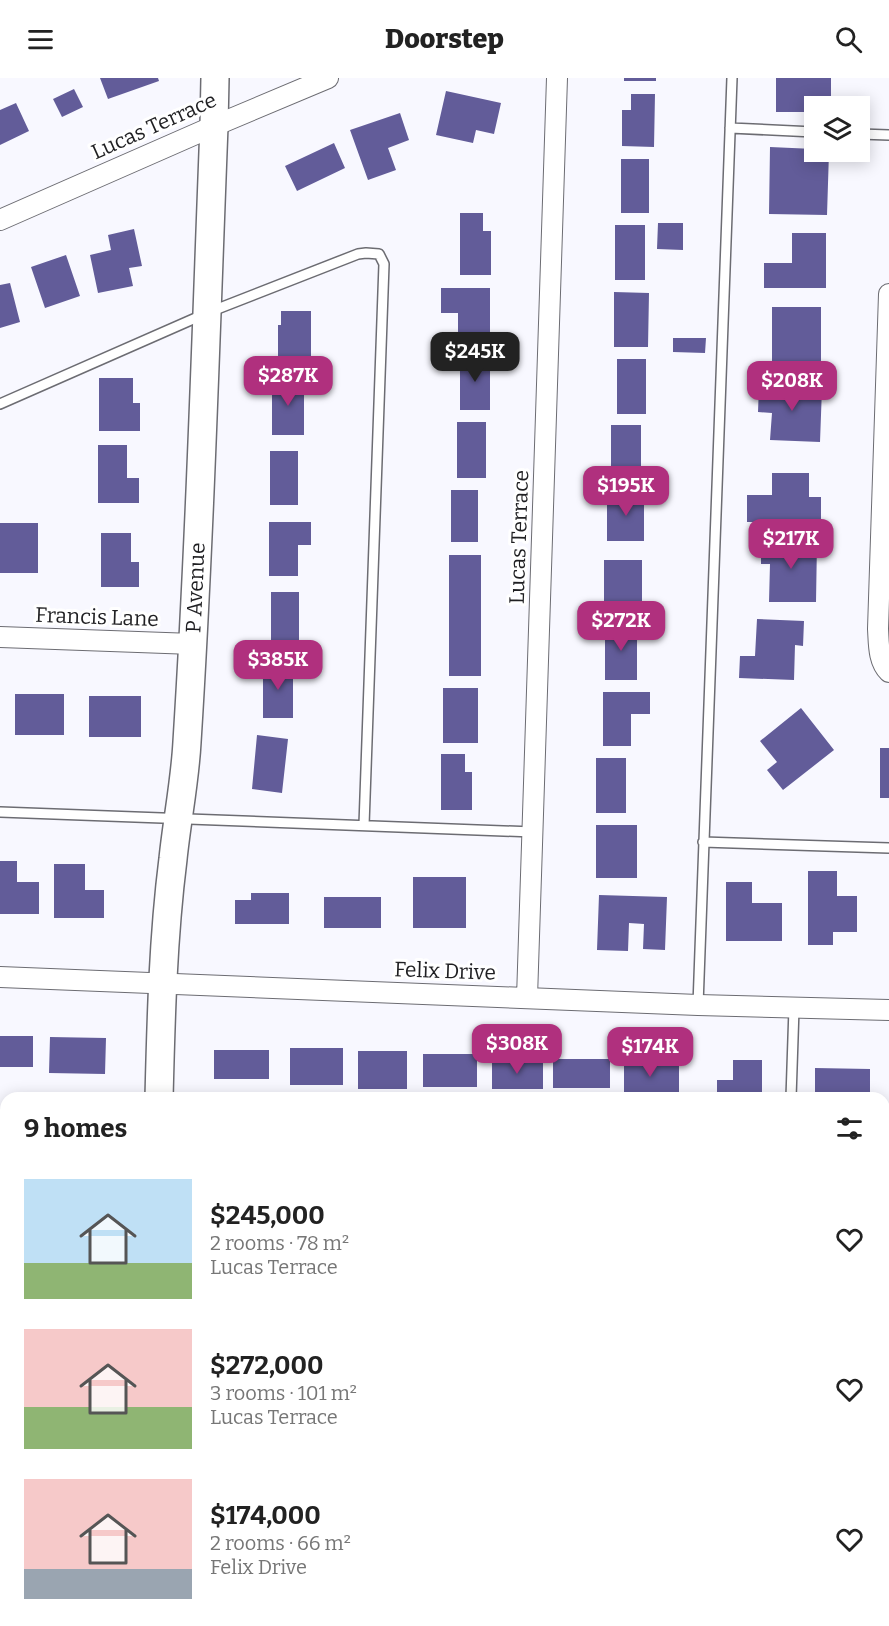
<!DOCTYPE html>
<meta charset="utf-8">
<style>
:root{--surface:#fff;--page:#f6f6f6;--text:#222;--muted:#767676;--accent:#b0307e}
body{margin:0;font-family:Bitter,serif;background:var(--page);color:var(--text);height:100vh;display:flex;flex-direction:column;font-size:22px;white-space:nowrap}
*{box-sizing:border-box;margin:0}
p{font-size:20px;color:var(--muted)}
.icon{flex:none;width:33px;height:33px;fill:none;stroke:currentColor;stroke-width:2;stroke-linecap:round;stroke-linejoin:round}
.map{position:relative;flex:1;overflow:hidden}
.panel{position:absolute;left:0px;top:1014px;width:890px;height:534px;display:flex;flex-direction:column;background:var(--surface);border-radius:18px 18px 0 0;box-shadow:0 3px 15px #0003}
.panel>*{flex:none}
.controls{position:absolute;left:804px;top:18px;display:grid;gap:12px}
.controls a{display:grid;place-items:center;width:66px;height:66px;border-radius:0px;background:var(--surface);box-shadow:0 3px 15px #0003;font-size:30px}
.price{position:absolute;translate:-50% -51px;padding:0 14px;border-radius:12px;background:var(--accent);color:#fff;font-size:20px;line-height:39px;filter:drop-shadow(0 2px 3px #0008)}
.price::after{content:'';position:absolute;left:50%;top:36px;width:18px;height:14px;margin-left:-9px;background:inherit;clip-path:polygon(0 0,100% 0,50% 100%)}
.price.active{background:#222;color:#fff}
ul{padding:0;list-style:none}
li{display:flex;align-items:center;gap:18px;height:150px;padding:0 24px}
li span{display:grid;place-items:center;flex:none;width:168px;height:120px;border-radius:0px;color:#555}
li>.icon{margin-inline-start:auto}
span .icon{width:72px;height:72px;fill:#fffc;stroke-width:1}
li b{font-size:26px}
h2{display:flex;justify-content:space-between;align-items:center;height:72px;padding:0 24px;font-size:26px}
header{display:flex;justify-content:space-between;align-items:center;height:78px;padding:0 24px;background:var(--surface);font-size:27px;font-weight:800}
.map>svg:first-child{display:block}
.green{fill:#d6dda8}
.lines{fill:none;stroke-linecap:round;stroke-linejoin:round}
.stream{stroke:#6ab6df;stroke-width:8}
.building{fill:#625c99}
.lane-casing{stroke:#6c6c72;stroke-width:12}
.street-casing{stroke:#6c6c72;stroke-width:22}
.secondary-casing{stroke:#6c6c72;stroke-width:30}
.lane{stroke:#fff;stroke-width:9}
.street{stroke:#fff;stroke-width:20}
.secondary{stroke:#fff;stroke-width:27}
.labels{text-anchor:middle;stroke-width:6;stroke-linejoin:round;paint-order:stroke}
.street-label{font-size:21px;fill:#1f1f22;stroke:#fff}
</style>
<header><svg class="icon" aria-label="menu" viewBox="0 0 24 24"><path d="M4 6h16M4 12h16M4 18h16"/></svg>Doorstep<svg class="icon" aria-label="search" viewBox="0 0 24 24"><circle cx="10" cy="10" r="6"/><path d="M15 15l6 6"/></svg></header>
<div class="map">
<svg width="889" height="1548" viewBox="0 0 889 1548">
<rect width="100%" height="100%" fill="#f8f8ff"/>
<path class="green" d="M 884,1119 L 889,1120 L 889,1311 L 884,1306 Z
M 6,1396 L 6,1452 L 0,1452 L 0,1397 Z"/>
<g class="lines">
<path class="stream" d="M 884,1211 L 889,1215
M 0,1421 L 6,1421"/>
</g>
<path class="building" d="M 100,0 L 158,0 L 159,3 L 108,21 Z
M 624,0 L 656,0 L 656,3 L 624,3 Z
M 776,0 L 831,0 L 831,28 L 814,28 L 814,34 L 776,34 Z
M 74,11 L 83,29 L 62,39 L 53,21 Z
M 446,13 L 501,25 L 494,56 L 476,52 L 473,65 L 436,57 Z
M 631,16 L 655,16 L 654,69 L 622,68 L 622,32 L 631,32 Z
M 16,25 L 29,53 L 0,67 L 0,32 Z
M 400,35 L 409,62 L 388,70 L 396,92 L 368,102 L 350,52 Z
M 334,65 L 345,90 L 297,113 L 285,88 Z
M 770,69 L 814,71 L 814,74 L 829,74 L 827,137 L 769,136 Z
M 621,81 L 649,81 L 649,135 L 621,135 Z
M 460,135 L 483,135 L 483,153 L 491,153 L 491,197 L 460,197 Z
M 658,145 L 683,145 L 683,172 L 657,171 Z
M 615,147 L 645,147 L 645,202 L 615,202 Z
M 134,151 L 142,188 L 129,190 L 133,208 L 98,215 L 90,177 L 111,172 L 108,157 Z
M 792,155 L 826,155 L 826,210 L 764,210 L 764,185 L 792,185 Z
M 66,177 L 80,218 L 45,230 L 31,189 Z
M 10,205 L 20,244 L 0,250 L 0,207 Z
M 441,210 L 490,210 L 490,265 L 458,265 L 458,235 L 441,235 Z
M 614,214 L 649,215 L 648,269 L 614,269 Z
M 772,229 L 821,229 L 821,291 L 772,291 Z
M 281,233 L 311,233 L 311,288 L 278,288 L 278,247 L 281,247 Z
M 673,260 L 706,260 L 705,275 L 673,274 Z
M 460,278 L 490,278 L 490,332 L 460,332 Z
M 617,281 L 646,281 L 646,336 L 617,336 Z
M 99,300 L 133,300 L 133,325 L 140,325 L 140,353 L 99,353 Z
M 272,301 L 304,301 L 304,357 L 272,357 Z
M 759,307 L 822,310 L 820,364 L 770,362 L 772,335 L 758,334 Z
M 457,344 L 486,344 L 486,400 L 457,400 Z
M 611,347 L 641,347 L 641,402 L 611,402 Z
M 98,367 L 127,367 L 127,400 L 139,400 L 139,425 L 98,425 Z
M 270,373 L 298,373 L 298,427 L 270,427 Z
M 772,395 L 809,395 L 809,419 L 821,419 L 821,444 L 747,444 L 747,417 L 772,417 Z
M 451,412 L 478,412 L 478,464 L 451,464 Z
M 607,415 L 644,415 L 644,463 L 607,463 Z
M 269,444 L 311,444 L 311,467 L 298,467 L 298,498 L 269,498 Z
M 0,445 L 38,445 L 38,495 L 0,495 Z
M 101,455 L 131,455 L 131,484 L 139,484 L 139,509 L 101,509 Z
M 761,463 L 817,464 L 816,524 L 769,524 L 770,486 L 761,486 Z
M 449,477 L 481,477 L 481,598 L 449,598 Z
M 604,482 L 642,482 L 642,536 L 604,536 Z
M 271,514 L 299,514 L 299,571 L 271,571 Z
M 757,541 L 804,543 L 803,568 L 795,567 L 794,602 L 739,600 L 740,578 L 755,578 Z
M 605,547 L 637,547 L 637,602 L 605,602 Z
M 263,585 L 293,585 L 293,640 L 263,640 Z
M 443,610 L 478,610 L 478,665 L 443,665 Z
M 603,614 L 650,614 L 650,636 L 631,636 L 631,668 L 603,668 Z
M 15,616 L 64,616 L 64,657 L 15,657 Z
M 89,618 L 141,618 L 141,659 L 89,659 Z
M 801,630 L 834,672 L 783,712 L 767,692 L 777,684 L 760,663 Z
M 257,657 L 288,661 L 282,715 L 252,711 Z
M 880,670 L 889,670 L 889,720 L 880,720 Z
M 441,676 L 465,676 L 465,694 L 472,694 L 472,732 L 441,732 Z
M 596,680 L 626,680 L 626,735 L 596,735 Z
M 596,747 L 637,747 L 637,800 L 596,800 Z
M 0,783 L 17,783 L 17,804 L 39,804 L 39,836 L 0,836 Z
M 54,786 L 85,786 L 85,812 L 104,812 L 104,840 L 54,840 Z
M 808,793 L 837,793 L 837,818 L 857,818 L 857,854 L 833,854 L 833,867 L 808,867 Z
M 413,799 L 466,799 L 466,850 L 413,850 Z
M 726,804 L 752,804 L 752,825 L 782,825 L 782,863 L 726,863 Z
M 251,815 L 289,815 L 289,846 L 235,846 L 235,822 L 251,822 Z
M 599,817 L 667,819 L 665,872 L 643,871 L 644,846 L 629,845 L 628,873 L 597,872 Z
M 324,819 L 381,819 L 381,850 L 324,850 Z
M 0,958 L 33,958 L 33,989 L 0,989 Z
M 50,959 L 106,960 L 105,996 L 49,995 Z
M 290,970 L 343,970 L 343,1007 L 290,1007 Z
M 214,972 L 269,972 L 269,1001 L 214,1001 Z
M 358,973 L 407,973 L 407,1011 L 358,1011 Z
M 423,976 L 477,976 L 477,1009 L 423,1009 Z
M 553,981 L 610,981 L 610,1010 L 553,1010 Z
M 733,982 L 762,982 L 762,1020 L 717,1020 L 717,1002 L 733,1002 Z
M 492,983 L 543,983 L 543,1011 L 492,1011 Z
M 624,983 L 679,983 L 679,1014 L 656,1014 L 656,1020 L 624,1020 Z
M 815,990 L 870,991 L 870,1020 L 815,1020 Z
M 0,1096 L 6,1096 L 5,1164 L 0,1164 Z
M 0,1276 L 6,1276 L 6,1341 L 0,1341 Z
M 884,1337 L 889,1341 L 889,1365 L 884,1372 Z
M 889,1449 L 889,1472 L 884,1473 L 884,1450 Z
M 884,1497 L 889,1497 L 889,1548 L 853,1548 L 853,1542 L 884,1542 Z
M 42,1542 L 77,1542 L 77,1547 L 42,1547 Z
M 675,1542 L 727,1542 L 727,1548 L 675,1548 Z"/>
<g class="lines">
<defs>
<path id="lane" d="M 730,50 L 814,54
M 860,56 L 889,57
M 0,326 L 207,235 L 358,176 L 366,175 L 379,176 L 384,186 L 364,747
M 0,734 L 533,754
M 703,764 L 889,770
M 698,927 L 732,0
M 791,1020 L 794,930
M 0,1068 L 6,1068
M 884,1109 L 889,1109"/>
<path id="street" d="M 0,142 L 214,48 L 328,0
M 889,216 L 878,551 C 879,566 878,583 889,594
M 0,559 L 193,566
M 0,899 L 698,927 L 889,932
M 527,920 L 557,0
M 0,1229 L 6,1230
M 795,1548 L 795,1542"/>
<g id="secondary">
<path id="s1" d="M 159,1020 C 161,940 163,860 173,781 C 177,742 185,703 187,664 C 200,459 206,253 214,48 L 215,0"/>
<path d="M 148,1548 L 148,1542"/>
</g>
</defs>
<use href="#lane" class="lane-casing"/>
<use href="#street" class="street-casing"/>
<use href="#secondary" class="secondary-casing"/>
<use href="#lane" class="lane"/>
<use href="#street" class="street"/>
<use href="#secondary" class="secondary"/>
</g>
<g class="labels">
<g class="street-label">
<text transform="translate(154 48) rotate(-24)" y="7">Lucas Terrace</text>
<text transform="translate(519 459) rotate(-88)" y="7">Lucas Terrace</text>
<text dy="7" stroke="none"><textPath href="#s1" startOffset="512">P Avenue</textPath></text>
<text transform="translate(97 539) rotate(2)" y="7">Francis Lane</text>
<text transform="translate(445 893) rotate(2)" y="7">Felix Drive</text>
</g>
</g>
</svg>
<div class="controls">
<a><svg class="icon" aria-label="layers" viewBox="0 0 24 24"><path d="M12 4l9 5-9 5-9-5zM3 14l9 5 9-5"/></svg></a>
</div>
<b class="price active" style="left:475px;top:305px">$245K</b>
<b class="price" style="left:288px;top:329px">$287K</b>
<b class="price" style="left:792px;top:334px">$208K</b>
<b class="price" style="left:626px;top:439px">$195K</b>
<b class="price" style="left:791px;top:492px">$217K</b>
<b class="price" style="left:621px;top:574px">$272K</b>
<b class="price" style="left:278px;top:613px">$385K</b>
<b class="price" style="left:517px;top:997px">$308K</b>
<b class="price" style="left:650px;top:1000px">$174K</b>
<section class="panel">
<h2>9 homes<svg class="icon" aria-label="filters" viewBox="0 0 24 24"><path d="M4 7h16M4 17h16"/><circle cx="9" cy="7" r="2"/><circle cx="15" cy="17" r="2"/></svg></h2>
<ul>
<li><span style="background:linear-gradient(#bfe0f5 70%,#8fb573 0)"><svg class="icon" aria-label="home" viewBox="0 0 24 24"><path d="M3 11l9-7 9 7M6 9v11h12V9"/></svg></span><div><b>$245,000</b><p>2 rooms · 78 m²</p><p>Lucas Terrace</p></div><svg class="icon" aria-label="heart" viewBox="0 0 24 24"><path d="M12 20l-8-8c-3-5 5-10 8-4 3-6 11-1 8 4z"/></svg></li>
<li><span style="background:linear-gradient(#f6c9c9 65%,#8fb573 0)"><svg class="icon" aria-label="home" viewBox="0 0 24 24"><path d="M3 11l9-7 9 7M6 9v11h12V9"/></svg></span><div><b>$272,000</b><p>3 rooms · 101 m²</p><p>Lucas Terrace</p></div><svg class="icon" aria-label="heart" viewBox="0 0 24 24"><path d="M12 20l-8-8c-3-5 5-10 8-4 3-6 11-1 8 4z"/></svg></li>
<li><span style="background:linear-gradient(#f6c9c9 75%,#9aa5b1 0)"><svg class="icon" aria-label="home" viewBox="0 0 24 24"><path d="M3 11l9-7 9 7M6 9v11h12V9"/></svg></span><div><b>$174,000</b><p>2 rooms · 66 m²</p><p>Felix Drive</p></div><svg class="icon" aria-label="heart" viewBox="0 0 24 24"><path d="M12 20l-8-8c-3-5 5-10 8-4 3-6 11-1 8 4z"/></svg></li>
</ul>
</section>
</div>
